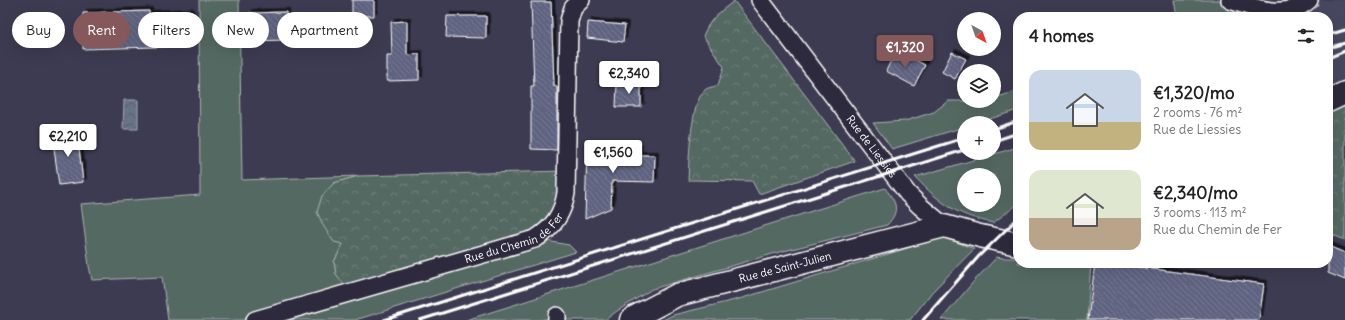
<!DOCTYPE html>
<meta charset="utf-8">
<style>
:root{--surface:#fff;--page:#f2f2f2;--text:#222;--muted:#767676;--accent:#85585c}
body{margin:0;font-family:Delius,sans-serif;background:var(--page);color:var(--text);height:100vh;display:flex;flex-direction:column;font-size:15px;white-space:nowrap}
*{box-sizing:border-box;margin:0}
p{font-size:13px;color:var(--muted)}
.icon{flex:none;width:22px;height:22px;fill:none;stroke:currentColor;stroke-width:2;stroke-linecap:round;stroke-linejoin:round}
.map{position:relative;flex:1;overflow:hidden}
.drawer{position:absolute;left:1013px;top:12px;width:320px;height:256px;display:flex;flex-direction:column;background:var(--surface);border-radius:16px;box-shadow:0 4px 16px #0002}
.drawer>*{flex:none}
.guide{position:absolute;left:12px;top:12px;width:380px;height:36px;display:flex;gap:8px}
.needle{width:26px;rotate:140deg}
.buttons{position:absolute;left:957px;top:12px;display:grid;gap:8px}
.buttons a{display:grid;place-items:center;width:44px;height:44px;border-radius:50%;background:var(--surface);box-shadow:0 4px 16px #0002;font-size:20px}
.price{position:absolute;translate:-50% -34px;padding:0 9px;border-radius:4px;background:#fff;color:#222;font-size:13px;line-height:26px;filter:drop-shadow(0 1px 2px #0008)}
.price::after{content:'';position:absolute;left:50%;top:24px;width:12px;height:9px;margin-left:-6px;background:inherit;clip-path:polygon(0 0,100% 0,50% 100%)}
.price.current{background:var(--accent);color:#fff}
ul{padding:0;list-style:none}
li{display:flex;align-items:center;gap:12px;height:100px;padding:0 16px}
li span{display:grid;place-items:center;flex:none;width:112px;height:80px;border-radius:12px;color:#555}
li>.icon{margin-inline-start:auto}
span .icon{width:48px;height:48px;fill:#fffc;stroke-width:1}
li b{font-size:17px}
h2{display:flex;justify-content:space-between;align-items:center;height:48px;padding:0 16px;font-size:17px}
.tag{padding:0 14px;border-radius:18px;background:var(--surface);box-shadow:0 4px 16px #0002;font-size:14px;line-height:36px}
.tag.current{background:var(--accent);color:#fff}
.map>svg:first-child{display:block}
.built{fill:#47475f}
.grass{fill:#546963;stroke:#aab4b1;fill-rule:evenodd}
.forest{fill:url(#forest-crowns);stroke:#aab4b1}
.water{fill:url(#water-waves);stroke:#a4aab8}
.building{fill:url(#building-back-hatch);stroke:#fff;filter:url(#shadow)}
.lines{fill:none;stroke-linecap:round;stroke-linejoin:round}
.minor-casing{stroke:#fff;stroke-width:20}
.tertiary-casing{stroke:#fff;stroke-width:25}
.minor{stroke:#2f2a3d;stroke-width:17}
.tertiary{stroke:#2f2a3d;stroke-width:22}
.rail{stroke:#fff;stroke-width:3}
.labels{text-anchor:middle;stroke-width:3;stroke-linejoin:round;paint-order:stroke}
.street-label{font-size:11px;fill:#fff;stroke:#2f2a3d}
</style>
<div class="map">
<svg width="1345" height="320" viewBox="0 0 1345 320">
<defs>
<pattern id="forest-crowns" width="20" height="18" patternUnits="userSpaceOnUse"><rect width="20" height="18" fill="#546963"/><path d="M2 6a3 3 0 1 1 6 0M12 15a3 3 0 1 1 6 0" fill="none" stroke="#6e807a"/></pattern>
<pattern id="water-waves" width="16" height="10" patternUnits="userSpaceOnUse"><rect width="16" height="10" fill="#677288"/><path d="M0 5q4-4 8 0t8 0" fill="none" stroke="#585d67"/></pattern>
<pattern id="building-back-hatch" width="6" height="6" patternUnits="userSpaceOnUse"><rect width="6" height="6" fill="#5f6380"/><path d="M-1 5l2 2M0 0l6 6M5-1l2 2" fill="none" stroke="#777a93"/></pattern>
<filter id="shadow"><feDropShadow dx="3.5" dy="-3.5" stdDeviation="0" flood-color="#0009"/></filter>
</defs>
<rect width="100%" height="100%" fill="#3d3b51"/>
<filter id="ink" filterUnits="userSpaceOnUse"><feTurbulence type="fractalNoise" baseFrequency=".025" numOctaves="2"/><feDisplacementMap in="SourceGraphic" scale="8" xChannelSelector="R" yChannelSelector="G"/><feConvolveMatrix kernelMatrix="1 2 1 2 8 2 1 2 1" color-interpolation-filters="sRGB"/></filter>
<g filter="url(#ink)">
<path class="built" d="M 1309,0 L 1345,0 L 1345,82 L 1328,88 L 1328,17 L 1268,17 Z"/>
<path class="grass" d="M 199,0 L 239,0 L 242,180 L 358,176 L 334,183 L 343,244 L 334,262 L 336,274 L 535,239 L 569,245 L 576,252 L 355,320 L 168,320 L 162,277 L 92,280 L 89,266 L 81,204 L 200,195 Z
M 1174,0 L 1230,0 L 1268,17 L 1177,17 Z
M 1018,91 L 1018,110 L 977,123 L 964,123 L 964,127 L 892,149 L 873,123 L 905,121 L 934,112 L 948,101 L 994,101 L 994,98 Z
M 1018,147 L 1018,204 L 993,223 C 956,215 941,204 915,177 ZM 964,175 L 994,175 L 994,205 L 964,205 Z
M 885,188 C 896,202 901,210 887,225 L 776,253 L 652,289 L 617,311 L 605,320 L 557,320 L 557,316 L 540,320 L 466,320 Z
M 944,237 L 974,249 L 932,292 L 910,320 L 663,320 L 673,315 L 739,299 Z
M 997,257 L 1002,258 L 1018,258 L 1018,263 L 1091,263 L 1087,320 L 941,320 L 975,280 Z"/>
<path class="forest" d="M 734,1 L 855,161 L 759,194 L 752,181 L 688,180 C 689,161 690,100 706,89 C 709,87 715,87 718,85 L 724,67 L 703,36 C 710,18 720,12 734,1 Z
M 1345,93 L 1345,240 L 1328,233 L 1328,101 Z
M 567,171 L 552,225 L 346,287 L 336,274 L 334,262 L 343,244 L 334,242 L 324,227 L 317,212 L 322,196 L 334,183 L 358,176 Z"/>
<path class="water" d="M 124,100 L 138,100 L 138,129 L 123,129 Z"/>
<path class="building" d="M 352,0 L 374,0 L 374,16 L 352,16 Z
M 531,2 L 551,2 L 554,86 L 557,86 L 557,150 L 531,149 L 531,86 L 534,86 Z
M 149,11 L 149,14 L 190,12 L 191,46 L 83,49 L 83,13 Z
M 286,12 L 287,40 L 249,41 L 249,13 Z
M 447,16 L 486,16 L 486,38 L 446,37 Z
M 407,21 L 407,55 L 419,54 L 419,80 L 387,81 L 387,56 L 392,56 L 391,22 Z
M 588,22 L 625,25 L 623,42 L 587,38 Z
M 895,52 L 910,60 L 911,58 L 925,65 L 914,86 L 886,71 Z
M 952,52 L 966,59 L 955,79 L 942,72 Z
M 617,82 L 641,83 L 641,107 L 616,107 Z
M 77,131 L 83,182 L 59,185 L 52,134 Z
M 587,147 L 639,148 L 638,155 L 655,155 L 654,182 L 612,181 L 611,208 L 585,219 Z
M 1328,246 L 1345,253 L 1345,280 L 1328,273 Z
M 1095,263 L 1109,263 L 1264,284 L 1259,320 L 1088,320 Z"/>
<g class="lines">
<defs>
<g id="minor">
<path id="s1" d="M 760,0 L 908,194 L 920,206 L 944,226"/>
<path d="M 1230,0 C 1256,9 1286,20 1309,0"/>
<path id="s2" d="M 255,320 L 535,239 C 553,228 563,214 566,193 L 569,21 L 573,8 L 581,0"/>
<path d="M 557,320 L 557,316"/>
</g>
<g id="tertiary">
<path d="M 1328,101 L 1345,93"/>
<path id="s3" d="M 631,320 L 635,317 L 677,295 L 944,226 L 980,236 L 1018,244"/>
</g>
</defs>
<use href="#minor" class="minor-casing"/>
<use href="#tertiary" class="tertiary-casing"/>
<use href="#minor" class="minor"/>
<use href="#tertiary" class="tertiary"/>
<path class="rail" d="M 1328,35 L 1345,30
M 1328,48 L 1345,43
M 1328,58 L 1345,51
M 994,129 L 1018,121
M 994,141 L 1018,133
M 384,320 L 964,138
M 420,320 L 964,150
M 923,320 L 979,256 L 1018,218"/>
</g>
</g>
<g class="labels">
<g class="street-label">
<text dy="4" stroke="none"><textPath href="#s1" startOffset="184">Rue de Liessies</textPath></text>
<text dy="4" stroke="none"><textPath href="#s2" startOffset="273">Rue du Chemin de Fer</textPath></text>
<text dy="4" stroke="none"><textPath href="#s3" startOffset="164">Rue de Saint-Julien</textPath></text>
</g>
</g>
</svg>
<div class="buttons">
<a><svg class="needle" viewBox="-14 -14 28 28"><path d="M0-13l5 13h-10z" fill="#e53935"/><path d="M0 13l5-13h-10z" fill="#767676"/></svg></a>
<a><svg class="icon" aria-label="layers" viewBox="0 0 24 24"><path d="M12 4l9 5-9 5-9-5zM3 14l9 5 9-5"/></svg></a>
<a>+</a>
<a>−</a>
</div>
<b class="price current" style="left:905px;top:69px">€1,320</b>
<b class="price" style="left:629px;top:95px">€2,340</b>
<b class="price" style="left:68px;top:158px">€2,210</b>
<b class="price" style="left:613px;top:174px">€1,560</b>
<div class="guide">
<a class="tag">Buy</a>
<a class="tag current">Rent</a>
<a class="tag">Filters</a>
<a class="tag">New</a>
<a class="tag">Apartment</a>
</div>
<section class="drawer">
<h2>4 homes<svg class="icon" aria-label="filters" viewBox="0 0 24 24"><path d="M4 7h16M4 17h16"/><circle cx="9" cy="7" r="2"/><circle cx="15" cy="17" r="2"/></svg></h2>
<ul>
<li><span style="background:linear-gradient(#c9d6e8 65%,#c2b280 0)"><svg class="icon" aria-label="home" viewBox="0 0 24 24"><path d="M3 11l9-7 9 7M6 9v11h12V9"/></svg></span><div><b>€1,320/mo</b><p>2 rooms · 76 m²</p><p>Rue de Liessies</p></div></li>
<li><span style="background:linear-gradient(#dfe7d0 60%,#b9a48a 0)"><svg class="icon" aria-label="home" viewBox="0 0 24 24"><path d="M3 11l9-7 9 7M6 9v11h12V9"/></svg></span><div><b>€2,340/mo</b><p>3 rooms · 113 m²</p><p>Rue du Chemin de Fer</p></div></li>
</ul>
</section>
</div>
